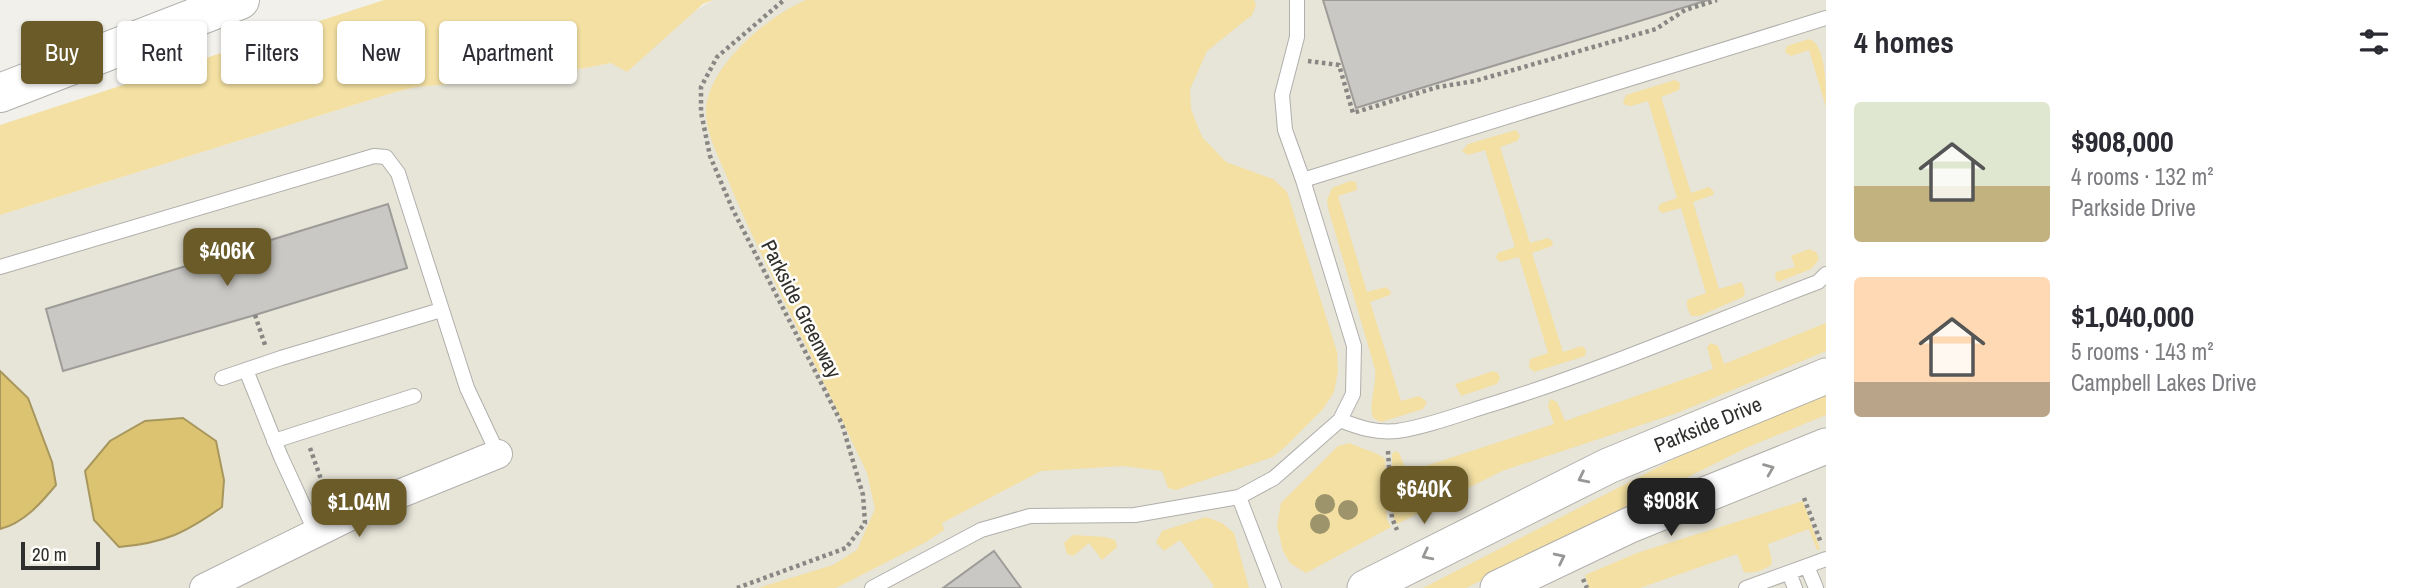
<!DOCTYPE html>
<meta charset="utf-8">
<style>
:root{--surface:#fff;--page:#f7f7f7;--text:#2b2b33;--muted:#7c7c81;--accent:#6a5b29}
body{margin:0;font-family:"Archivo Narrow",sans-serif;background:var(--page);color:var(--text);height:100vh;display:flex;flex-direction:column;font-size:26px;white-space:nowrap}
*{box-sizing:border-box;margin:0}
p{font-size:23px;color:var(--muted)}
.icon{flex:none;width:38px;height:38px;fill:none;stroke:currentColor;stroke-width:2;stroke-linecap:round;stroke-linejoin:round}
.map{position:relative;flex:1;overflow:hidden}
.side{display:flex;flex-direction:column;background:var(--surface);width:595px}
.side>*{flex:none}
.guide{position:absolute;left:21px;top:21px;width:665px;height:63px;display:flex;gap:14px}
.scale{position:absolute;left:21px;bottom:18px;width:79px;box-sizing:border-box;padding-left:7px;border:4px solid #2f2f2d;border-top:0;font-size:19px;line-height:24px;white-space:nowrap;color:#2f2f2d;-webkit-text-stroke:5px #fefdf9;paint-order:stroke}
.price{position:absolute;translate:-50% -60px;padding:0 16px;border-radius:14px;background:var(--accent);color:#fff;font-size:23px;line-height:46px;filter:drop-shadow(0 2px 4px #0008)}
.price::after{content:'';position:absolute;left:50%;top:42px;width:21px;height:16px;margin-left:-10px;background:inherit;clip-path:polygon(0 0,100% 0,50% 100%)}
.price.current{background:#222;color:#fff}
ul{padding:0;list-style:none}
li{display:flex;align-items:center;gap:21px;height:175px;padding:0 28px}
li span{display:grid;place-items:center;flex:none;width:196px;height:140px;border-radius:7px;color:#555}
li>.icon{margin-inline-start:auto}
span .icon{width:84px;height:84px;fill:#fffc;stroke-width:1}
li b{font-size:30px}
h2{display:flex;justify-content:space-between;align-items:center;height:84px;padding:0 28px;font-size:30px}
.tag{padding:0 24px;border-radius:7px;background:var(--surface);box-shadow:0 2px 5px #0004;font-size:24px;line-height:63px}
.tag.current{background:var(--accent);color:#fff}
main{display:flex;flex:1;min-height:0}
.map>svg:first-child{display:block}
.built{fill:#e7e4d8}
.green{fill:#f3e0a2}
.water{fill:#dcc372;stroke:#a8975d;stroke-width:2}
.building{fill:#cac8c4;stroke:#9d9c98;stroke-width:2}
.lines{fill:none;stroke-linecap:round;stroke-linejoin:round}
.service-casing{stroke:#b0afab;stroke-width:16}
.minor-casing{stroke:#b0afab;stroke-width:30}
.tertiary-casing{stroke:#b0afab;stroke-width:37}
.motorway-casing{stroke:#b0afab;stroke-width:40}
.path{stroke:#888784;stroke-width:4.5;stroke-dasharray:3.5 3.5;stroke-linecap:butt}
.service{stroke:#fff;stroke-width:14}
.minor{stroke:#fff;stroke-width:28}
.tertiary{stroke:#fff;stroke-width:35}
.motorway{stroke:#fff;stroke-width:38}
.tree{fill:#9d946c}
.oneway{stroke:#979796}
.labels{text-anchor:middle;stroke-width:5;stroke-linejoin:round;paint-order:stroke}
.street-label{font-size:21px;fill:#2f2f2d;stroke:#fefdf9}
</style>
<main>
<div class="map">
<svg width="1826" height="588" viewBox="0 0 1826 588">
<rect width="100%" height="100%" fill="#f1f0eb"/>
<path class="built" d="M 713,0 L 1826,0 L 1826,588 L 0,588 L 0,215 L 392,93 L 417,87 L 548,75 L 611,63 Z"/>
<path class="green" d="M 384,0 L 713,0 L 703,4 L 627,72 L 611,63 L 548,75 L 417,87 L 392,93 L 0,215 L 0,125 Z
M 806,0 L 1254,0 L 1256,5 L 1252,15 L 1207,51 L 1190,89 L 1191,109 L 1202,137 L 1226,162 L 1273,179 L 1287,192 L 1337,352 L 1338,371 L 1334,392 L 1323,409 L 1286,446 L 1273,457 L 1190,485 L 1176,490 L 1168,488 L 1162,471 L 1123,466 L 1041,471 L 942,523 L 944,530 L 926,542 L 836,588 L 758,588 L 833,565 L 857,550 L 875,509 L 867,473 C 840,416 812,358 784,301 C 764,259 743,218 726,175 C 718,155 705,132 706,109 C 709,65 768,16 806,0 Z
M 1809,39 C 1826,44 1826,86 1826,107 L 1809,50 L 1791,56 L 1785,52 L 1787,46 Z
M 1675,80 L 1680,83 L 1679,90 L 1661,97 L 1691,193 L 1709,187 L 1714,192 L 1713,195 L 1693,202 L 1719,289 L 1742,282 L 1745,293 L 1743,297 L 1699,316 L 1691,316 L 1687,307 L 1687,300 L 1706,293 L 1681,208 L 1662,213 L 1658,209 L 1660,204 L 1677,198 L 1648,101 L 1631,106 L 1625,105 L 1623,102 L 1626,95 Z
M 1516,130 L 1520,136 L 1517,141 L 1500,147 L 1530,243 L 1548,238 L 1553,242 L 1552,246 L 1532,253 L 1563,352 L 1582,346 L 1586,350 L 1585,356 L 1534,372 L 1529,367 L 1530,359 L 1548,353 L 1519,257 L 1500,262 L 1496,258 L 1498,253 L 1515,247 L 1485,150 L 1468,155 L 1462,151 L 1468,144 Z
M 1350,181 L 1356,182 L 1357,190 L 1338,196 L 1367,292 L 1386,287 L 1391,292 L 1390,295 L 1370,302 L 1401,401 L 1419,396 L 1427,402 L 1423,409 L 1381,422 L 1373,418 C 1368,405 1377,386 1375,369 L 1328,208 L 1327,200 L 1332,188 Z
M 1809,249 L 1816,252 L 1819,259 L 1811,269 L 1778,282 L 1775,278 L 1776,272 L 1795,267 L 1791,256 Z
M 1826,323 L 1826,351 L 1677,413 L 1502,471 L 1397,524 L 1393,517 L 1392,454 L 1395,451 L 1399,453 L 1407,472 L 1554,424 L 1548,406 L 1550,399 L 1557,402 L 1565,421 L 1713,369 L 1707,347 L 1711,343 L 1718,346 L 1724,364 Z
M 1493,371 L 1498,373 L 1500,378 L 1497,384 L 1461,396 L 1455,384 Z
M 1826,395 L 1826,415 L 1748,447 L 1466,588 L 1423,588 L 1686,453 Z
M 1350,443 C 1359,448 1380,453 1385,459 L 1387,520 L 1391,527 L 1306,573 L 1290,563 L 1283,551 L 1277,526 L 1281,503 L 1338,446 Z
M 1803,501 L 1820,549 L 1817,550 L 1809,529 L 1768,544 L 1772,561 L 1771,565 C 1763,570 1754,574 1744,572 L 1737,554 L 1640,588 L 1589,588 L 1585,575 L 1637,553 Z
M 1206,517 L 1222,523 L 1234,533 L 1249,588 L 1212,588 L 1214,586 L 1180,540 L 1164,551 L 1156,542 L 1162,531 Z
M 1073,535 L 1105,537 L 1115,540 L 1117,547 L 1102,560 L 1089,543 L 1073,556 L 1067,554 L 1064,543 Z"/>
<path class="water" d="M 0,371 L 28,398 L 52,462 L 56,485 C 41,503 24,523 0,529 Z
M 183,418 L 216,441 L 224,480 L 222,507 C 185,533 165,543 119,547 L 94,520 L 85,471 L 110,441 L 145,421 Z"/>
<path class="building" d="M 1323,0 L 1708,0 L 1356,108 Z
M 388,204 L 407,268 L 255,315 L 63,371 L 46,309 Z
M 994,551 L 1021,588 L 943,588 Z"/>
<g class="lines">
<defs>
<path id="service" d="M 1303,180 L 1826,18
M 0,267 L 374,156 L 386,157 L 398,173 L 467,388 L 498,454
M 246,370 L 281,457 L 316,533
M 222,378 L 281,358 L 441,310
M 1340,420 C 1360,428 1376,433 1397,431 C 1428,427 1468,411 1499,402 C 1607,368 1712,322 1818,282 L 1826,274
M 274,441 L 414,396
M 1239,497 L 1274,588
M 1807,566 L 1816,588
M 1789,573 L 1795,588
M 872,588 L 981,530 L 1030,516 L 1135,515 L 1239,497 L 1274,478 L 1340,420 L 1353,394 L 1354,346 L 1303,180 L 1285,130 L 1282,95 L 1297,37 L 1297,0
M 1746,588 L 1826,559"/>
<path id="minor" d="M 204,588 L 377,503 L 498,454"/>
<g id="tertiary">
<path id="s1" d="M 1365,588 L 1608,466 L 1826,376"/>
<path d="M 1498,588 L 1630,525 L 1826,446"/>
</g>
<path id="motorway" d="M 0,93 L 240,0"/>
</defs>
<use href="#service" class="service-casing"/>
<use href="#minor" class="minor-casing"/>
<use href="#tertiary" class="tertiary-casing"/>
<use href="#motorway" class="motorway-casing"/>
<path class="path" d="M 1308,61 L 1339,65 L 1353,113 L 1438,87 L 1475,81 L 1656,29 L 1685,10 L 1717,0
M 255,315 L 265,345
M 310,448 L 328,499
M 1388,451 L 1392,518 L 1397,530
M 1804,498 L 1821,543
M 1583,579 L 1587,588
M 737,588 L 846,548 L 865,523 L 863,495 L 842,424 L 732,208 L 710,156 L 701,112 L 701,87 L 717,57 L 784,0"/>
<use href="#service" class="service"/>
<use href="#minor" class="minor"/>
<use href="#tertiary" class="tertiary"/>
<use href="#motorway" class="motorway"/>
</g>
<g class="tree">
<circle cx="1325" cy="504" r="10"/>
<circle cx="1348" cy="510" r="10"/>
<circle cx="1320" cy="524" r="10"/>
</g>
<defs><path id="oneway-chevron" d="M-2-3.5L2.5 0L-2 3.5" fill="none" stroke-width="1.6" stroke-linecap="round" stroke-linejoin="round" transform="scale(1.75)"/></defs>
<g class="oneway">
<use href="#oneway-chevron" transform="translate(1769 469) rotate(-22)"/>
<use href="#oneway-chevron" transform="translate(1583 478) rotate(154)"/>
<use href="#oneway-chevron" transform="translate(1427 555) rotate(153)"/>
<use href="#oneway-chevron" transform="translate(1560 558) rotate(-26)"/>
</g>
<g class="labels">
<g class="street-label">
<text transform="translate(801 309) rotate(63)" y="7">Parkside Greenway</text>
<text dy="7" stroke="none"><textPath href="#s1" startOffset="380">Parkside Drive</textPath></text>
</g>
</g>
</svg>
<div class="scale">20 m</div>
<b class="price" style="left:227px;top:288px">$406K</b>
<b class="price" style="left:1424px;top:526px">$640K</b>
<b class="price current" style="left:1671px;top:538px">$908K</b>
<b class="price" style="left:359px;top:539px">$1.04M</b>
<div class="guide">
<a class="tag current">Buy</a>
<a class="tag">Rent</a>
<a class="tag">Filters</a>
<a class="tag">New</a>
<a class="tag">Apartment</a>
</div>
</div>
<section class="side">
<h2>4 homes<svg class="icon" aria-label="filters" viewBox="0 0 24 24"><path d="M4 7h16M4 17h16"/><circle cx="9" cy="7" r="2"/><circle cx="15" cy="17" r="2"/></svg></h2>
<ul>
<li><span style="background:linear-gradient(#dfe7d0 60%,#c2b280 0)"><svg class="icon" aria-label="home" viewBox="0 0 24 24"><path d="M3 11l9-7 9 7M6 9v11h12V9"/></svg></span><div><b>$908,000</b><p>4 rooms · 132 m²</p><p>Parkside Drive</p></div></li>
<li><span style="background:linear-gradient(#ffd9b3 75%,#b9a48a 0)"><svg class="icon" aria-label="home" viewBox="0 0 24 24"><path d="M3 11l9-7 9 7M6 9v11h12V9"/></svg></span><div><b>$1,040,000</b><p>5 rooms · 143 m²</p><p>Campbell Lakes Drive</p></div></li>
</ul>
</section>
</main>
